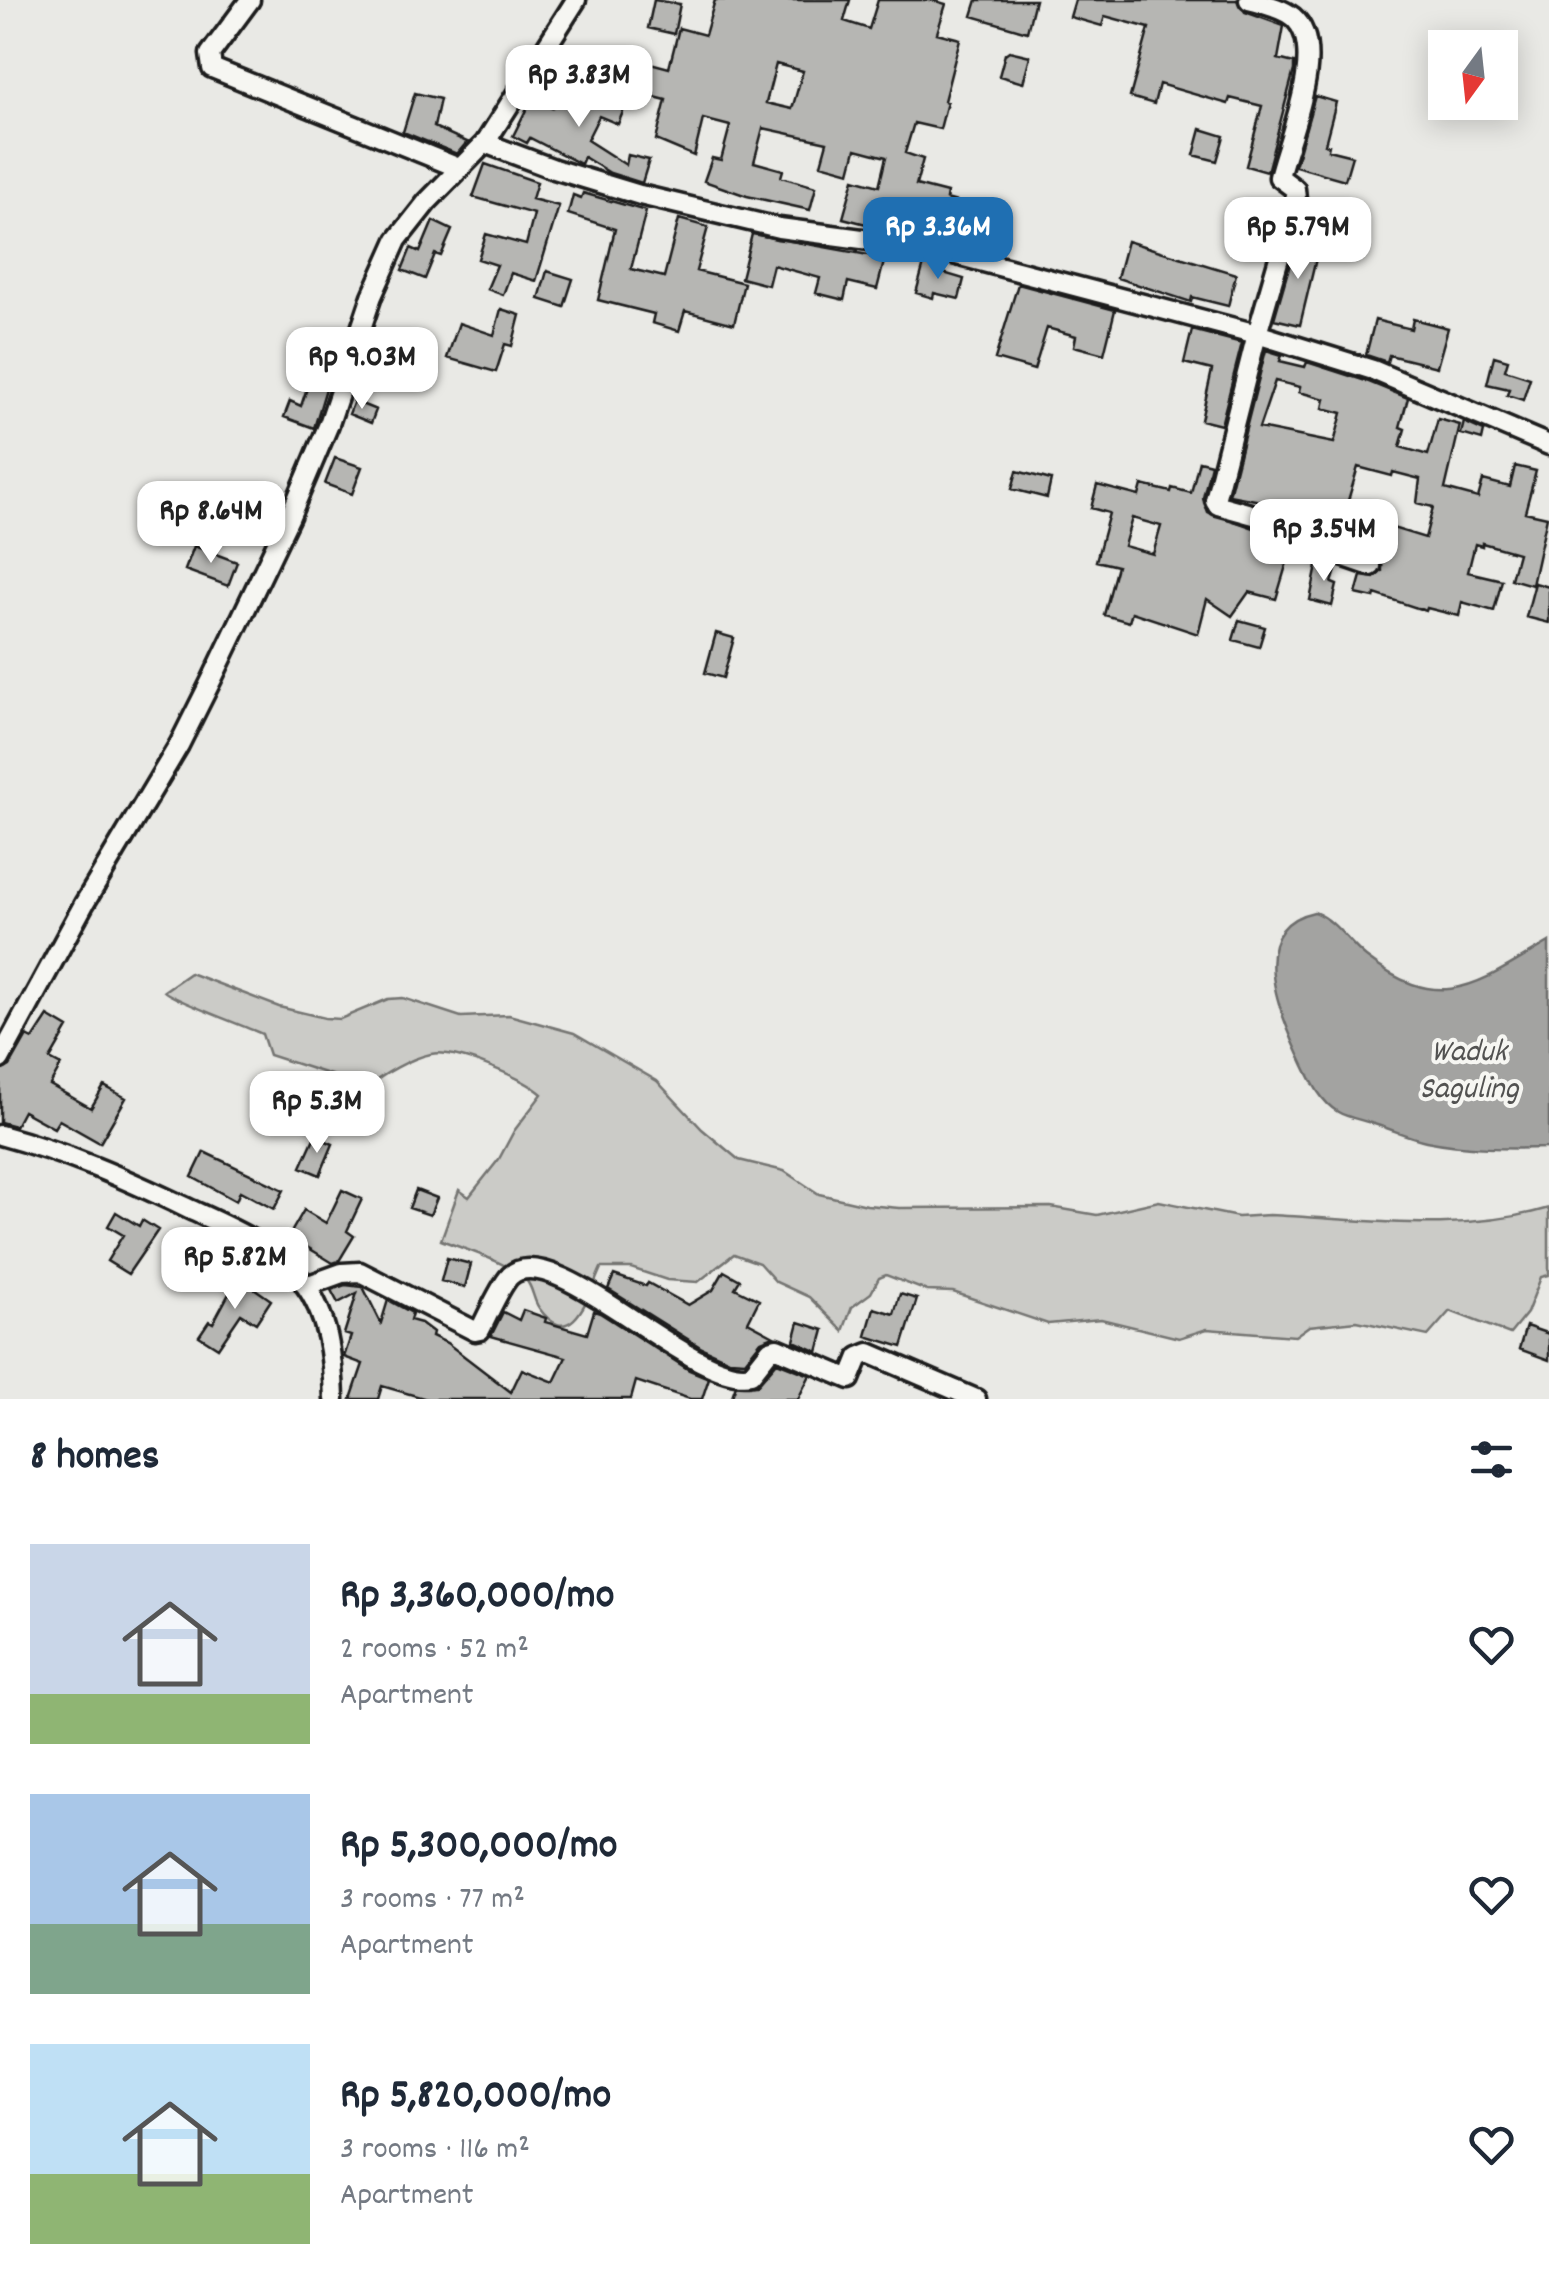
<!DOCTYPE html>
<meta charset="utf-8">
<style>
:root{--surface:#fff;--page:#f2f2f3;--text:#1f2937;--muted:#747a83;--accent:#1f6fb2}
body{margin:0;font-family:Dekko,sans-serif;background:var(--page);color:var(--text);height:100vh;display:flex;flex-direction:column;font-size:38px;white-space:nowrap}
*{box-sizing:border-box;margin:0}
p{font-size:32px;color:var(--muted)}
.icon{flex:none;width:55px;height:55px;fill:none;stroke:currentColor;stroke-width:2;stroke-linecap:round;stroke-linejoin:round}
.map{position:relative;height:1399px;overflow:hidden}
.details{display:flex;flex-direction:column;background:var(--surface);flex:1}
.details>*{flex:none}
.needle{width:65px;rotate:195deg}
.tools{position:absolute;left:1428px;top:30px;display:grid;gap:20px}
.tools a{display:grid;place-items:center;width:90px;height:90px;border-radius:0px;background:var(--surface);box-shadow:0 5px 25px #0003;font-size:50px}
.price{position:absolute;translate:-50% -85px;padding:0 22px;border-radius:20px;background:#fff;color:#222;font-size:32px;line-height:65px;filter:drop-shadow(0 2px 5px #0008)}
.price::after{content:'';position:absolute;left:50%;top:60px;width:30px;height:22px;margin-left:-15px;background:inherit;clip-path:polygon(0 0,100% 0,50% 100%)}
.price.current{background:var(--accent);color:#fff}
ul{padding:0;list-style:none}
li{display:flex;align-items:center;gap:30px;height:250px;padding:0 30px}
li span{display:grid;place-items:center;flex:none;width:280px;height:200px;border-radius:0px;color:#555}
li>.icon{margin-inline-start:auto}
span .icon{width:120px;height:120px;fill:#fffc;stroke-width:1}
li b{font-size:42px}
h2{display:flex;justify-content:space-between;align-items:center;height:120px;padding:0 30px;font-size:42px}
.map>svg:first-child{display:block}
.green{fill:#cbcbc7;stroke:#747472;stroke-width:2.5}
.water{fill:#a3a3a1;stroke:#6d6d6c;stroke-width:2.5}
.building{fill:#b6b6b3;stroke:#1c1c1c;stroke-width:2.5;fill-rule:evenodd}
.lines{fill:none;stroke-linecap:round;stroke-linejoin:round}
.street-casing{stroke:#1c1c1c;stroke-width:25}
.street{stroke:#f6f6f2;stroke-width:18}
.labels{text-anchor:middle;stroke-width:8;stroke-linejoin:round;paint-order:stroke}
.water-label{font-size:32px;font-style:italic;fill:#525251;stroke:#f6f6f2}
</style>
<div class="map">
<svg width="1549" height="1399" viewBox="0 0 1549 1399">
<rect width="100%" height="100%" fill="#e9e9e5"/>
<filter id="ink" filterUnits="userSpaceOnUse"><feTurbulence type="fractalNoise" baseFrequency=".01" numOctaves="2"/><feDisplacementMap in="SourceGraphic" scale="20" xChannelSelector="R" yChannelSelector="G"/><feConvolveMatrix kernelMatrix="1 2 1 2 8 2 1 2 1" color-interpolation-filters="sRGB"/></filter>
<g filter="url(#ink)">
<path class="green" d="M 190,973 L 279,1007 L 325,1018 L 340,1019 L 388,999 L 403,998 L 461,1017 L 509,1015 L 574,1033 L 657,1081 L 702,1129 L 739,1160 L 784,1171 L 819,1194 L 867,1205 L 899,1208 L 1051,1207 L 1097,1215 L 1159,1201 L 1238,1217 L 1269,1215 C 1362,1219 1458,1235 1549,1208 L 1549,1275 L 1541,1277 L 1527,1313 L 1510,1334 L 1450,1311 L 1428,1336 L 1357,1321 L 1309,1326 L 1295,1336 L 1207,1329 L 1179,1338 L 1101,1319 L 1048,1324 L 953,1292 L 927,1291 L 886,1275 L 879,1278 L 871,1293 L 852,1307 L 843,1331 L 809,1297 L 776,1282 L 759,1263 L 734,1254 L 698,1282 L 667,1280 L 631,1268 L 601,1268 C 589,1294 572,1354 539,1308 C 533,1300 533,1287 526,1280 C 506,1261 466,1250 441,1240 L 459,1190 L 469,1197 L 499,1159 L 514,1131 L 542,1094 C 523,1078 456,1049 431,1054 C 411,1058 383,1074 368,1087 L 269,1055 L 262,1034 C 244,1026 171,999 164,991 Z"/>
<path class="water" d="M 1314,912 C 1337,921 1347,942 1366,957 C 1442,1016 1477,984 1549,942 L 1549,1148 C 1508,1149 1466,1149 1426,1141 C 1408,1137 1391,1129 1374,1124 C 1363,1120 1348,1118 1338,1112 C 1318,1100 1309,1075 1299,1055 C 1279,1012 1244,927 1314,912 Z"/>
<path class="building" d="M 654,0 L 680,4 L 674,34 L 648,28 Z
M 715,0 L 850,0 L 844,21 L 869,29 L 878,0 L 932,0 L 946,4 L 937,33 L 960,39 L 944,101 L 947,102 L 940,129 L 914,123 L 905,153 L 923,159 L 916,185 L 947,193 L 946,199 L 990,211 L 980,248 L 931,236 L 933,229 L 906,222 L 904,227 L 868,217 L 866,224 L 843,218 L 854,179 L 879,186 L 886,157 L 856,149 L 850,172 L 821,164 L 827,142 L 763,128 L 754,162 L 783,170 L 781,177 L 816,187 L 810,210 L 747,196 L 704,181 L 712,158 L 721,160 L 730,126 L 703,119 L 694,156 L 656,140 L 666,100 L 635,92 L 643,61 L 669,68 L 679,28 L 705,35 ZM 776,64 L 803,71 L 792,109 L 766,103 Z
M 977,0 L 1035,0 L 1027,32 L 972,16 Z
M 1075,0 L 1237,0 L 1245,12 L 1284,26 L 1278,59 L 1294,63 L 1294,70 L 1267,172 L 1246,166 L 1262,106 L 1230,98 L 1228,104 L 1159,84 L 1154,104 L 1130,97 L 1149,28 L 1105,16 L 1102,26 L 1070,17 Z
M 589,48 L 606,54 L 598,76 L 581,70 Z
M 1009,51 L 1030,56 L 1023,83 L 999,76 L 1005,54 Z
M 601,85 L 629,97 L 618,124 L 599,116 L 587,140 L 626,165 L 628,155 L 649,160 L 642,183 L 610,173 L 584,157 L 581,164 L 530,138 L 527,143 L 513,136 L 532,98 L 552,108 L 562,90 L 590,106 Z
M 415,93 L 440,99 L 434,127 L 467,142 L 457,154 L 403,132 Z
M 1315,96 L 1336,102 L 1325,144 L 1329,145 L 1328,150 L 1352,156 L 1345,180 L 1295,166 Z
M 1201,129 L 1224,136 L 1217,161 L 1194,155 Z
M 485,164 L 537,182 L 532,199 L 559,206 L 536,281 L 511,273 L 503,295 L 487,289 L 497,265 L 478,259 L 486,234 L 526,245 L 534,214 L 473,197 Z
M 583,193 L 646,211 L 631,269 L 664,277 L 679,219 L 708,227 L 696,271 L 744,283 L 734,324 L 685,311 L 679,331 L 652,323 L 654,314 L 598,300 L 615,229 L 568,214 L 573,195 L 581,198 Z
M 433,221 L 452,230 L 441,256 L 435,254 L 425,279 L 402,270 L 411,248 L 420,252 Z
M 752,234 L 885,258 L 877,289 L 848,282 L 844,300 L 816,293 L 820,278 L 773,265 L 768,285 L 741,278 Z
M 1298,236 L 1320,242 L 1300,325 L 1274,319 Z
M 1127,241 L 1236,274 L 1228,306 L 1192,297 L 1191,302 L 1117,278 Z
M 925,260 L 942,264 L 940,272 L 964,279 L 959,299 L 934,293 L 933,298 L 916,293 Z
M 547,271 L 573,279 L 564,307 L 539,299 Z
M 1018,284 L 1115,310 L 1104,354 L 1074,346 L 1076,336 L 1047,328 L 1034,370 L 995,359 Z
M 501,309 L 520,315 L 512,346 L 505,344 L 496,372 L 447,358 L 459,323 L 494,335 Z
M 1413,319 L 1448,328 L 1437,367 L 1389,355 L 1387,362 L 1366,355 L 1375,320 L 1411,329 Z
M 1192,330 L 1242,343 L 1221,425 L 1201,420 L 1212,370 L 1184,363 Z
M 1266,350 L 1282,355 L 1280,361 L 1305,367 L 1307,362 L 1369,382 L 1408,398 L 1400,427 L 1405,429 L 1400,447 L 1428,455 L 1438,419 L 1460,425 L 1445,489 L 1478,498 L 1483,480 L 1510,487 L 1515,466 L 1536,471 L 1525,512 L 1547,517 L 1532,585 L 1511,579 L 1518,553 L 1482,543 L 1482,546 L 1475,544 L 1468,572 L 1502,580 L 1494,611 L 1462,602 L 1459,616 L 1427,608 L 1426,611 L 1375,594 L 1374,598 L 1356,594 L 1361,576 L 1374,578 L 1382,571 L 1381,559 L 1374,554 L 1383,525 L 1425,538 L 1433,507 L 1417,503 L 1420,479 L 1393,472 L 1392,476 L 1358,467 L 1336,541 L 1312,533 L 1289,518 L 1292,507 L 1229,495 ZM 1275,381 L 1300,387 L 1299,392 L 1325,399 L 1323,408 L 1342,413 L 1334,443 L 1259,428 Z
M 1494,356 L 1508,360 L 1505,370 L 1530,378 L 1523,400 L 1507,395 L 1509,389 L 1487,384 Z
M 310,379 L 327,385 L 314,428 L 284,417 L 290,401 L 301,406 Z
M 354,401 L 376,410 L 371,423 L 349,414 Z
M 1464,422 L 1484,431 L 1482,440 L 1461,434 Z
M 335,458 L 362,467 L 352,494 L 325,484 Z
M 1199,461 L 1211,464 L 1203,498 L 1208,512 L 1260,530 L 1291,549 L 1276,599 L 1249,592 L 1232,616 L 1207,599 L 1198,634 L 1132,612 L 1129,622 L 1104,615 L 1117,566 L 1096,561 L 1109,513 L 1091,508 L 1097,485 L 1139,496 L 1142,485 L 1171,492 L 1172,488 L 1191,493 ZM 1132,518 L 1161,526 L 1153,554 L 1124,546 Z
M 1017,471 L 1051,480 L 1047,498 L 1012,489 Z
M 194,546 L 237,562 L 228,586 L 185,570 Z
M 1318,561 L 1337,567 L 1332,583 L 1337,585 L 1332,606 L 1310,600 Z
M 1535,583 L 1549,587 L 1549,623 L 1526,617 Z
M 1239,620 L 1265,627 L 1259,647 L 1233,640 Z
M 716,633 L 734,638 L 723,678 L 705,673 Z
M 48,1016 L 68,1028 L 50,1059 L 61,1065 L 50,1085 L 91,1108 L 104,1086 L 126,1098 L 100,1143 L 59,1120 L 54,1128 L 23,1111 L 15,1126 L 0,1122 L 0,1071 L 10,1066 L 27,1036 L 33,1039 Z
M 315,1136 L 333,1144 L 320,1175 L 301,1167 Z
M 204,1152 L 284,1190 L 274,1209 L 240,1191 L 236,1201 L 192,1177 Z
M 342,1190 L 362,1199 L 347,1231 L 354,1236 L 339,1261 L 333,1263 L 289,1236 L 304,1210 L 326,1223 Z
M 416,1190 L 437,1198 L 430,1215 L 409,1208 Z
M 116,1212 L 139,1226 L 142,1220 L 158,1230 L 128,1274 L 107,1261 L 123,1235 L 108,1226 Z
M 447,1258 L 471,1264 L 465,1287 L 441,1281 Z
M 724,1271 L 740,1280 L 735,1288 L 759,1300 L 748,1322 L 774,1336 L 761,1341 L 745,1361 L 729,1360 L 702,1348 L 608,1289 L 614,1275 L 646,1286 L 648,1283 L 688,1305 L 713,1290 Z
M 238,1277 L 271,1300 L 256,1323 L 241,1314 L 218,1348 L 199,1336 L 209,1321 L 213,1323 Z
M 345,1285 L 363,1287 L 381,1323 L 388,1300 L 412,1313 L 410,1320 L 421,1323 L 433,1332 L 432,1336 L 447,1343 L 511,1392 L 522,1369 L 554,1382 L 566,1357 L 491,1336 L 503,1312 L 519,1320 L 523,1310 L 546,1318 L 545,1322 L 587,1334 L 594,1311 L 600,1313 L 689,1370 L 709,1378 L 702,1399 L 690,1399 L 636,1381 L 631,1399 L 427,1399 L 382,1386 L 378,1399 L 351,1399 L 363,1364 L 344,1357 L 351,1336 L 344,1334 L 357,1293 L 338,1303 L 331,1290 Z
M 900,1294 L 917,1299 L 902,1347 L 866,1336 L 874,1308 L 894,1314 Z
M 799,1322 L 824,1330 L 818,1352 L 794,1341 Z
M 1526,1326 L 1549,1334 L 1549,1360 L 1519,1349 Z
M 777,1362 L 810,1375 L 798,1399 L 731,1399 L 736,1385 L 757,1385 Z"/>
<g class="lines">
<defs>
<path id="street" d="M 250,0 L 210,54 L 212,68 L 459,168
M 1249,0 C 1263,4 1282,8 1293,17 C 1329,48 1288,138 1279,177 L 1295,189 L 1296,199 L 1257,334 L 1215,500 L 1218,505 L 1265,518 L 1307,544 L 1371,566
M 485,143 L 576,0
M 0,1059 L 84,904 L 179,745 L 212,679 L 290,516 L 329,424 L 372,296 L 397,240 L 427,202 L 485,143 L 554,169 L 640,195 L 779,228 L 930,248 L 1257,334 L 1373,370 L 1549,445
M 0,1135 C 67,1153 124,1178 187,1208 C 228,1227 274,1245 303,1282 C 328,1314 333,1359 334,1399
M 306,1286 L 342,1273 L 360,1272 L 475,1331 L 480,1330 C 487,1317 500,1286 510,1276 C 553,1235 695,1388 751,1374 L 770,1350 L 777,1348 L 850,1379 L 859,1357 L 869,1353 L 976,1399"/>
</defs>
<use href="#street" class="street-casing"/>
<use href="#street" class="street"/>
</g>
</g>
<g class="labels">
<g class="water-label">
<text x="1469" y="1060">Waduk<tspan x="1469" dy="37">Saguling</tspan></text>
</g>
</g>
</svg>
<div class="tools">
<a><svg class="needle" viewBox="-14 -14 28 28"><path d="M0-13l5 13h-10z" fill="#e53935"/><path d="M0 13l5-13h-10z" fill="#747a83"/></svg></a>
</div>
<b class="price" style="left:579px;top:130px">Rp 3.83M</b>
<b class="price current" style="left:938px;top:282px">Rp 3.36M</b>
<b class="price" style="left:1298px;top:282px">Rp 5.79M</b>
<b class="price" style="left:362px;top:412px">Rp 9.03M</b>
<b class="price" style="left:211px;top:566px">Rp 8.64M</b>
<b class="price" style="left:1324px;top:584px">Rp 3.54M</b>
<b class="price" style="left:317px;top:1156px">Rp 5.3M</b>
<b class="price" style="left:235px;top:1312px">Rp 5.82M</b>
</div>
<section class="details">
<h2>8 homes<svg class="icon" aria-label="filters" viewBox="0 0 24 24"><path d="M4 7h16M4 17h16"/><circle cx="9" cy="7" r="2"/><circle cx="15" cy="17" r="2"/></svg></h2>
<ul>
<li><span style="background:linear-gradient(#c9d6e8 75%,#8fb573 0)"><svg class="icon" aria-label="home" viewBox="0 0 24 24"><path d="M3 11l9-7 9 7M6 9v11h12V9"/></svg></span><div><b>Rp 3,360,000/mo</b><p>2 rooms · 52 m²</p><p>Apartment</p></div><svg class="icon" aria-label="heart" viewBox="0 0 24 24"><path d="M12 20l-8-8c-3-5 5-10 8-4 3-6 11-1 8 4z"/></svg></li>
<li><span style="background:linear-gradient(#a9c7e8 65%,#7fa58c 0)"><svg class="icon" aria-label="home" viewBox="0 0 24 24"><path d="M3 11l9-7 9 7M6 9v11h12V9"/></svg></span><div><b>Rp 5,300,000/mo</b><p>3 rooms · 77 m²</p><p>Apartment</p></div><svg class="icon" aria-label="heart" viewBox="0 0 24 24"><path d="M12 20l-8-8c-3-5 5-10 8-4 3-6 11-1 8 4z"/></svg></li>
<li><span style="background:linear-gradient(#bfe0f5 65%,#8fb573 0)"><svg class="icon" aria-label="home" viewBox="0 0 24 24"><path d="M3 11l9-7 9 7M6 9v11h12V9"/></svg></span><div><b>Rp 5,820,000/mo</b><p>3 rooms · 116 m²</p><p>Apartment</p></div><svg class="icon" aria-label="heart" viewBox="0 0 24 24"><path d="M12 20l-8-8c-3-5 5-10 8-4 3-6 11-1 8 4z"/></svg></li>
</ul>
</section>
